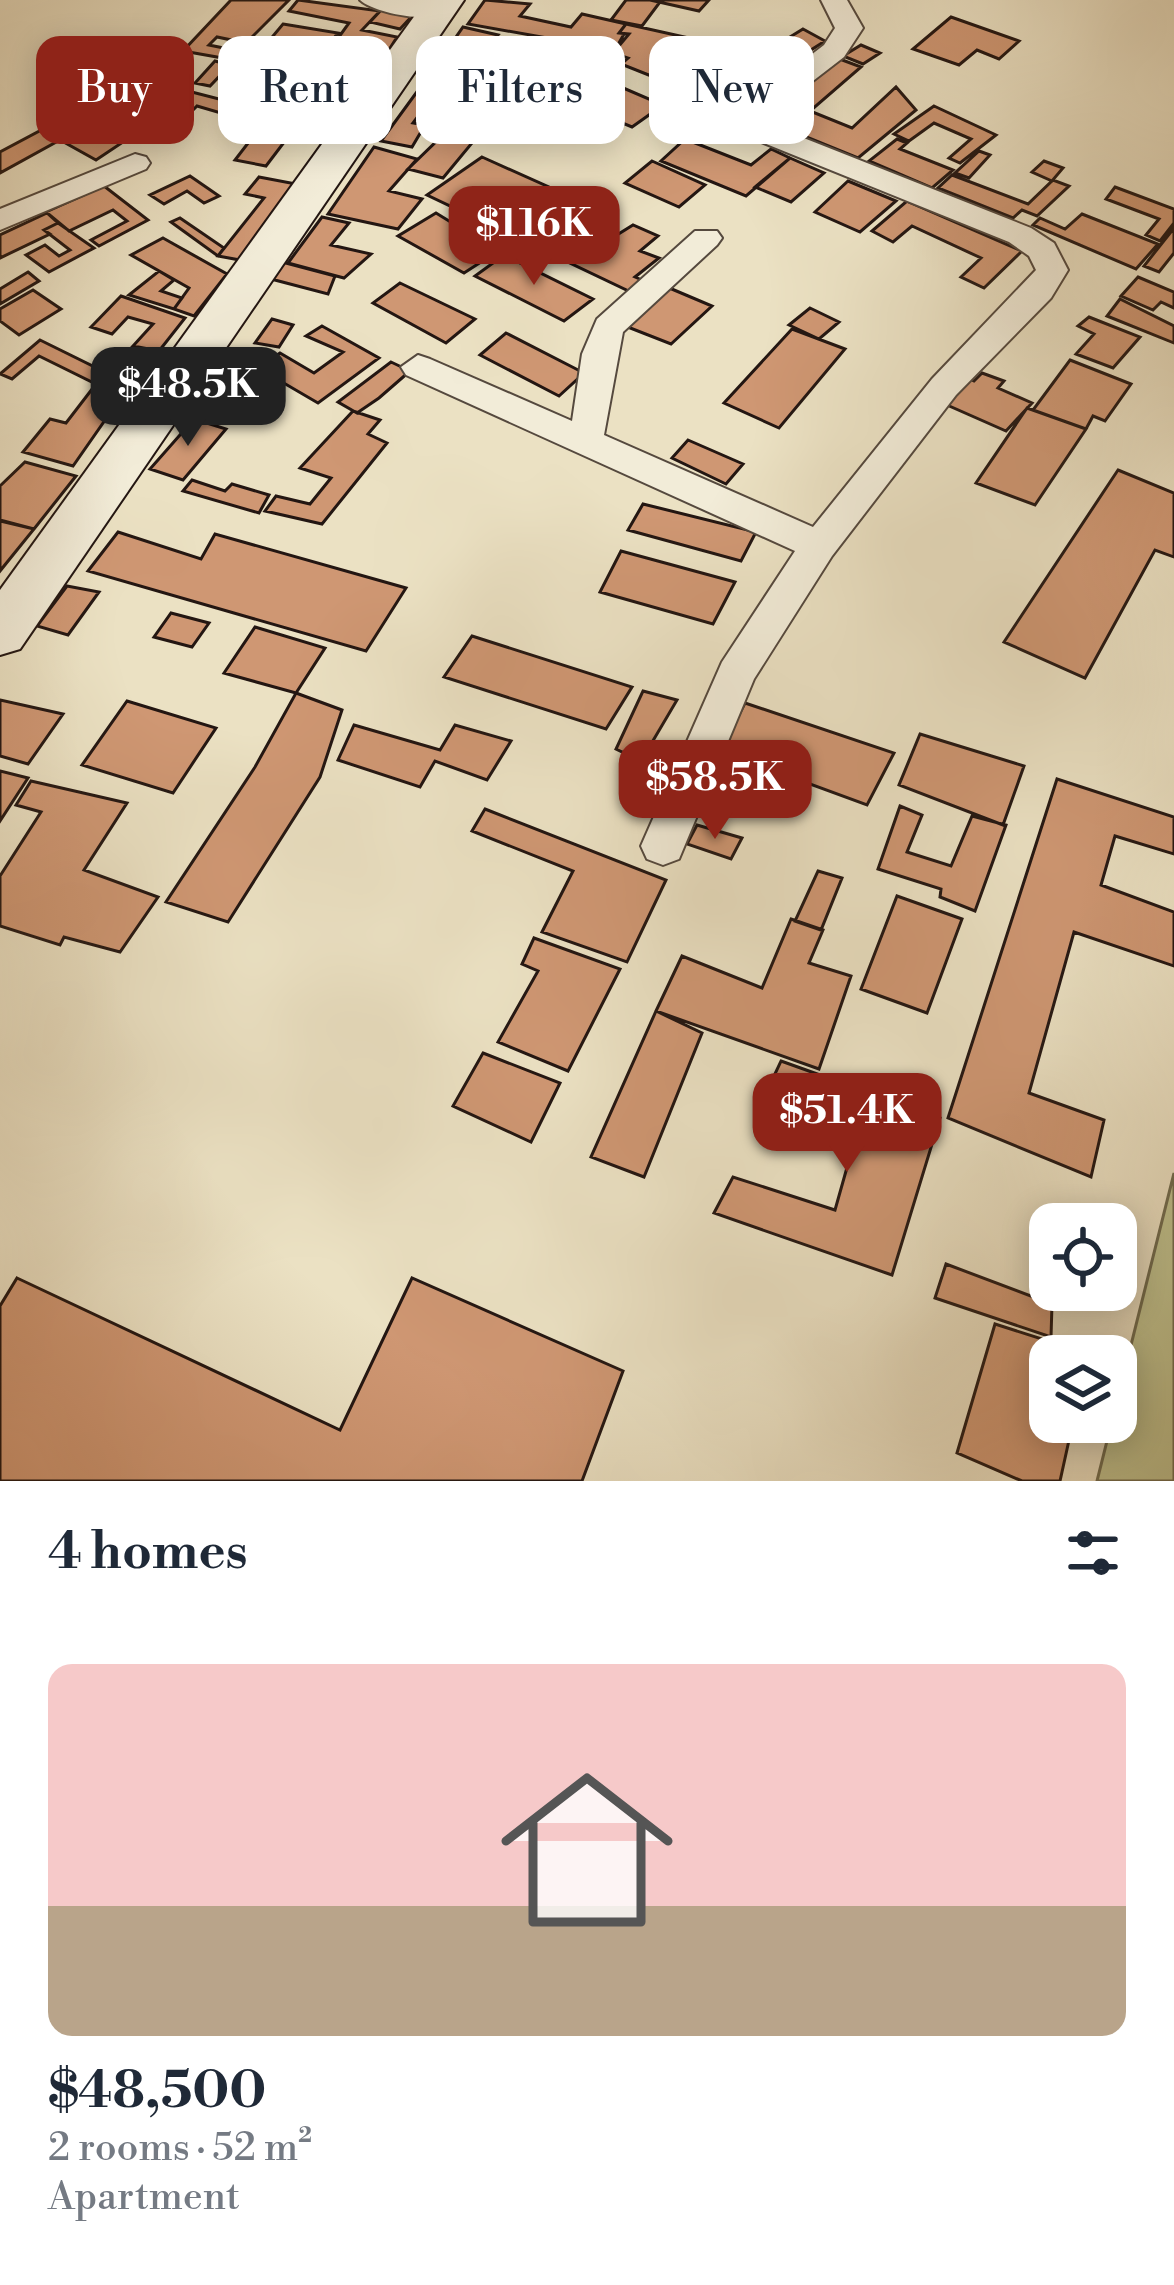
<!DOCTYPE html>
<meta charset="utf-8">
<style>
:root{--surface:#fff;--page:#f6f6f7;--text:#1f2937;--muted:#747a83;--line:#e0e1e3;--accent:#8f2418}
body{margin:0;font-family:"Libre Bodoni",serif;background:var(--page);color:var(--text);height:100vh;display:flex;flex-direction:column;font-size:45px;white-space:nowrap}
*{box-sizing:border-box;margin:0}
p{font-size:39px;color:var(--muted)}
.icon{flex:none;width:66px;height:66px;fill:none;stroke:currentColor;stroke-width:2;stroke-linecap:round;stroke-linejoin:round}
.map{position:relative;height:1481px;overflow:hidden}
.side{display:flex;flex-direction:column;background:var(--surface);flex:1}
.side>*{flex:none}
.hud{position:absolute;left:36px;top:36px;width:1104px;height:108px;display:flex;gap:24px}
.fabs{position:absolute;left:1029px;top:1203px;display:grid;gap:24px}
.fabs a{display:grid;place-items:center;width:108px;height:108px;border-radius:24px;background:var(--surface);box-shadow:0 6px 30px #0003;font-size:60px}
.price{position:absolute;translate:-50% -102px;padding:0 27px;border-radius:24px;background:var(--accent);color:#fff;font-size:39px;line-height:78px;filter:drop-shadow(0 3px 6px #0008)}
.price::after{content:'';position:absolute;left:50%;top:72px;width:36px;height:27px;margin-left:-18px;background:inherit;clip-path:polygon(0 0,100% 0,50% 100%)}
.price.selected{background:#222;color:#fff}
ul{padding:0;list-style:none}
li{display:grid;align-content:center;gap:24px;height:636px;padding:0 48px}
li+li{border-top:3px solid var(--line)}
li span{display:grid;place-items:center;height:372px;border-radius:24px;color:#555}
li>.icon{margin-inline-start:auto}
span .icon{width:216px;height:216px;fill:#fffc;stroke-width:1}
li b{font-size:51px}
h2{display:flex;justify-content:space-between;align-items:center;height:144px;padding:0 48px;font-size:51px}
.chip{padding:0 42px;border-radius:24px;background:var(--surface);box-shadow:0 6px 30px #0003;font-size:42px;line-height:108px}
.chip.selected{background:var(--accent);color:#fff}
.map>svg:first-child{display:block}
.green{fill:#bec18f;stroke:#706c50;stroke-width:3}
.building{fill:#cf9773;stroke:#231612;stroke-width:3}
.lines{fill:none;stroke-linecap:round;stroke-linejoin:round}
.street-casing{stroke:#55493e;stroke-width:4}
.secondary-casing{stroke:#231612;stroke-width:4}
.street{fill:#f2ecd8;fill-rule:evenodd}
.secondary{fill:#f2ecd8;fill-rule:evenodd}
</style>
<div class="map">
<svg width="1174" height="1481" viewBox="0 0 1174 1481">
<rect width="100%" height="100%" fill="#ebe1c3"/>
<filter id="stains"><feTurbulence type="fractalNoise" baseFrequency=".00167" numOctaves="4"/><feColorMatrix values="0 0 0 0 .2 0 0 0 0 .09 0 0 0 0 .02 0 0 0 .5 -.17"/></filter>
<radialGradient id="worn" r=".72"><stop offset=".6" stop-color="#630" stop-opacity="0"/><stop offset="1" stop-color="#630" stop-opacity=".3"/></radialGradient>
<path class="green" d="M 1174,1173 L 1174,1481 L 1097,1481 Z"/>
<path class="building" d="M 231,0 L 289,0 L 246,43 L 217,37 L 209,45 L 239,51 L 234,60 L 183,51 Z
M 298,0 L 380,11 L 362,30 L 397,37 L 382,61 L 323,59 L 349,23 L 289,11 Z
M 485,0 L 530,4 L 520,16 L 571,27 L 582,14 L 626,24 L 619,33 L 624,34 L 615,50 L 468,24 Z
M 626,0 L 650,0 L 660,2 L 642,26 L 611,20 Z
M 650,0 L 709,0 L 699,11 Z
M 383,8 L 413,15 L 400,29 L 370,22 Z
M 951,17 L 1019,41 L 999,59 L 977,50 L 959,65 L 913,49 Z
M 283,24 L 338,33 L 318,58 L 263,48 Z
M 626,24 L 689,38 L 660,60 L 689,72 L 700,75 L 729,58 L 775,79 L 729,107 L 621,64 L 628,58 L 613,53 L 629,34 L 619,33 Z
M 463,27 L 498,35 L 480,55 L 509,63 L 532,42 L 558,49 L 527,81 L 438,63 Z
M 803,29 L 825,41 L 773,74 L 748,63 Z
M 861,45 L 880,53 L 863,64 L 843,56 Z
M 296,56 L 343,65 L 337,71 L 366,77 L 362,83 L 341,79 L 333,91 L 322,89 L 316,98 L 344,105 L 336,120 L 252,101 L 287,71 L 271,67 L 278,59 L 293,63 Z
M 837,58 L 861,67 L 810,111 L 852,128 L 896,87 L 916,110 L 858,158 L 762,119 Z
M 215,61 L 230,65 L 210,86 L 195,83 Z
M 438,63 L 491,73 L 461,111 L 428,103 L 413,123 L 425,125 L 412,147 L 381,141 Z
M 607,81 L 663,105 L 632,127 L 574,103 Z
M 184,90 L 301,120 L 266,166 L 235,160 L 262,125 L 197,106 L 170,133 L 150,128 Z
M 934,106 L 996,135 L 960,163 L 949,158 L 971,139 L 934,123 L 909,141 L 894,134 Z
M 79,110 L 132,136 L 96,160 L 60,140 L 0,173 L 0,152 Z
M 442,136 L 472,143 L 443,178 L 408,169 Z
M 685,139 L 751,165 L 771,149 L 790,158 L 746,196 L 661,161 Z
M 897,139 L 907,143 L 900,149 L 953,170 L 932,188 L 869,161 Z
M 374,147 L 417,159 L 389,191 L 422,199 L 398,229 L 328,214 Z
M 979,151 L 990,155 L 969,178 L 955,173 Z
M 482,157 L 569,196 L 550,209 L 562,214 L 583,199 L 611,213 L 592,228 L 612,238 L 633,225 L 658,236 L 640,251 L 659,258 L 635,277 L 651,284 L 637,295 L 427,195 Z
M 790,158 L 824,173 L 791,202 L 755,187 Z
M 652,161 L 705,185 L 679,207 L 625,183 Z
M 1044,161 L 1063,168 L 1052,181 L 1032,172 Z
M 952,175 L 1028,204 L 1053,180 L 1069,186 L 1037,216 L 1022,210 L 1013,218 L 938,188 Z
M 190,176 L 219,196 L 204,203 L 187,191 L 164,204 L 150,195 Z
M 259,177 L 296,184 L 240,260 L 218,256 L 264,198 L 245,194 Z
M 848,181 L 896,201 L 860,232 L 815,212 Z
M 104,186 L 148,220 L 99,246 L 91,240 L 127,221 L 113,210 L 69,231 L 46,212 Z
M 1115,187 L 1174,209 L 1174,223 L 1160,241 L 1146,235 L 1159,219 L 1106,199 Z
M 907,201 L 1022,251 L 984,288 L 961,277 L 981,258 L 912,226 L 893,242 L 872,231 Z
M 47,213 L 58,223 L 44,230 L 50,234 L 0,258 L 0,235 Z
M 436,213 L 498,251 L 464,273 L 398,236 Z
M 1082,214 L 1158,244 L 1136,269 L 1033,225 L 1040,218 L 1065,229 Z
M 322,217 L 349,223 L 331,245 L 371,254 L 344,278 L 288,263 Z
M 180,218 L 224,248 L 218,256 L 171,222 Z
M 58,223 L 94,248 L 49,272 L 26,255 L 45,245 L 59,256 L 70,250 L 44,230 Z
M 1174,228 L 1174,253 L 1159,272 L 1144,266 Z
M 163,238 L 227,274 L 194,316 L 174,309 L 189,288 L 131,255 Z
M 504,255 L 593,299 L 564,321 L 475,276 Z
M 282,262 L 335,276 L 328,294 L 271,279 Z
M 159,271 L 174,280 L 161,291 L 182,298 L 174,309 L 129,295 Z
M 28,272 L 39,281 L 0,304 L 0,289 Z
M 1138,277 L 1174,292 L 1174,308 L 1161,302 L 1153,310 L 1121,296 Z
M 400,283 L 475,319 L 446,343 L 373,303 Z
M 667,287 L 712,306 L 671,344 L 620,324 Z
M 33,290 L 61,309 L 19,335 L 0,321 L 0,309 Z
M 121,296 L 185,318 L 159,351 L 133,346 L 153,324 L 128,317 L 112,334 L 91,327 Z
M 1120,299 L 1174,326 L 1174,343 L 1107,316 Z
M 810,308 L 839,322 L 819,339 L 789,325 Z
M 1089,317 L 1140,337 L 1113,368 L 1076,354 L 1094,334 L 1078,326 Z
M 272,319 L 293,325 L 279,347 L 255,343 Z
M 322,326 L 379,358 L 318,403 L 258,368 L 280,353 L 314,373 L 343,352 L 306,336 Z
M 792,329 L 845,349 L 779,428 L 724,403 Z
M 506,333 L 584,373 L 559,396 L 480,355 Z
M 40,340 L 105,372 L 136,380 L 126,390 L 96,384 L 39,356 L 12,379 L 0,374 Z
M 1070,360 L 1131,384 L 1105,421 L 1093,416 L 1086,429 L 1033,410 Z
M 391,362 L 410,371 L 379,398 L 357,413 L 338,402 Z
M 982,373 L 1004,381 L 998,388 L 1032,403 L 1006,431 L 938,401 L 961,375 L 974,381 Z
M 226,375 L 270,390 L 240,422 L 200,405 Z
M 96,384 L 126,390 L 73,466 L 23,452 L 50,419 L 66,423 Z
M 1027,408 L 1086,429 L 1035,505 L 976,483 Z
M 353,411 L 380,420 L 368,434 L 387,443 L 322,524 L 265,511 L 276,496 L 310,504 L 331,478 L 300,468 Z
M 194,419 L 226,429 L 183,480 L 150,469 Z
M 688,440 L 743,464 L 726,484 L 672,458 Z
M 25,462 L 76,476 L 34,529 L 0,520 L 0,486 Z
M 1118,470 L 1174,493 L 1174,557 L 1155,550 L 1085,678 L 1004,642 Z
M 192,480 L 225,491 L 232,484 L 269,495 L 259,513 L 183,491 Z
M 643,504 L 756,532 L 741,561 L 628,530 Z
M 0,521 L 34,529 L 0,571 Z
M 118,532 L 201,559 L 215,534 L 406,588 L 366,651 L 88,571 Z
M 621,551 L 735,582 L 713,624 L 600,592 Z
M 67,586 L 99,592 L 68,635 L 37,626 Z
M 171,613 L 209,623 L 192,647 L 154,637 Z
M 255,627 L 325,648 L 296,693 L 224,673 Z
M 472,636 L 632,687 L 606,729 L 444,677 Z
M 643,691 L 677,700 L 641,761 L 616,749 Z
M 296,693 L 342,710 L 320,777 L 228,922 L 166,902 L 255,767 Z
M 0,700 L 63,714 L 28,764 L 0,756 Z
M 127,701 L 216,728 L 173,793 L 82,765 Z
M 745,703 L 894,753 L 867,805 L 720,751 Z
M 354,725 L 440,750 L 455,725 L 511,741 L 487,780 L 435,761 L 420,787 L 338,760 Z
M 920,734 L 1024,766 L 1003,825 L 899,785 Z
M 0,771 L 28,778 L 0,821 Z
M 1057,779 L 1174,817 L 1174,854 L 1115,836 L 1101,885 L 1174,912 L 1174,966 L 1074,932 L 1029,1093 L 1104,1120 L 1091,1177 L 948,1118 Z
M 31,781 L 127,803 L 84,870 L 158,897 L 120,952 L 64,937 L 60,945 L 0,926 L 0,876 L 41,812 L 16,805 Z
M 900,806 L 922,815 L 907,852 L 951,866 L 972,816 L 1006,825 L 975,911 L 940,897 L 941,889 L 878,869 Z
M 485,809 L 666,880 L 627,962 L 542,932 L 573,871 L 472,831 Z
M 697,825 L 742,838 L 731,859 L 687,844 Z
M 818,871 L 842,878 L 821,930 L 795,921 Z
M 897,896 L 962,919 L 927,1013 L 861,989 Z
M 791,919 L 823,930 L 809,963 L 851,976 L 819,1069 L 656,1011 L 682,956 L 762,988 Z
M 534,938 L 620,969 L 568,1071 L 498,1042 L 538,971 L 522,964 Z
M 656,1011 L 702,1033 L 644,1177 L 591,1157 Z
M 483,1053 L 560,1083 L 531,1142 L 453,1106 Z
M 781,1061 L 940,1118 L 892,1275 L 714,1213 L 733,1177 L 835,1210 L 859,1125 L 765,1095 Z
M 946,1264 L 1052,1304 L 1051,1337 L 935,1298 Z
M 17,1278 L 340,1430 L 412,1278 L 623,1371 L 582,1481 L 0,1481 L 0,1306 Z
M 995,1324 L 1089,1354 L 1050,1356 L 1050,1422 L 1073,1422 L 1060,1481 L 1022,1481 L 957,1453 Z"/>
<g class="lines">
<defs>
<path id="street" d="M 360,0 L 426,0 L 452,10 C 436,25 375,14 360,0 Z
M 821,0 L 847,0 L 863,28 L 844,57 L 761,121 L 1031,228 L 1054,243 L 1068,270 L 1051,298 L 956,395 L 832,556 L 754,679 L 679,859 L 663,865 L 647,859 L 641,846 L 722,662 L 795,551 L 406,375 L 401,367 L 418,355 L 430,359 L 572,421 L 582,354 L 597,319 L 695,231 L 717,231 L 722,238 L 717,245 L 623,332 L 604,435 L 813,527 L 932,379 L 1036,270 L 1029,256 L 1009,242 L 682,110 L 677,104 L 692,95 L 737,112 L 824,45 L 835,28 Z
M 135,154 L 146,157 L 150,163 L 146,169 L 0,230 L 0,209 Z"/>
<path id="secondary" d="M 426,0 L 464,0 L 20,649 L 0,655 L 0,590 Z"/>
</defs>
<use href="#street" class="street-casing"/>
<use href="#secondary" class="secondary-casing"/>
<use href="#street" class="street"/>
<use href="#secondary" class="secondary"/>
</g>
<rect width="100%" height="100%" filter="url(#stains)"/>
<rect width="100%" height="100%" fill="url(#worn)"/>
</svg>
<div class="fabs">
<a><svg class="icon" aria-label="locate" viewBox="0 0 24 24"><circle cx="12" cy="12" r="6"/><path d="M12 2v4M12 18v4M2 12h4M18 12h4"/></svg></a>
<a><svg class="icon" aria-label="layers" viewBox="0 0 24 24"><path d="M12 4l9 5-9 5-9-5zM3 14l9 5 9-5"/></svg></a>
</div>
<b class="price" style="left:534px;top:288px">$116K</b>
<b class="price selected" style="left:188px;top:449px">$48.5K</b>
<b class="price" style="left:715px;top:842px">$58.5K</b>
<b class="price" style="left:847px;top:1175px">$51.4K</b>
<div class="hud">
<a class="chip selected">Buy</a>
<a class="chip">Rent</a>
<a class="chip">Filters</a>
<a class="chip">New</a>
</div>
</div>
<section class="side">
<h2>4 homes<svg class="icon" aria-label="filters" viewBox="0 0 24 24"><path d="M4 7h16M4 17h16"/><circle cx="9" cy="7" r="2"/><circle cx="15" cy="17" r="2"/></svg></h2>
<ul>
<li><span style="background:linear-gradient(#f6c9c9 65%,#b9a48a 0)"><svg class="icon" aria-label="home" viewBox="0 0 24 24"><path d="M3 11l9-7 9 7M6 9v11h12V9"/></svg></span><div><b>$48,500</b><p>2 rooms · 52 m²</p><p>Apartment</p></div></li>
</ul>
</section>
